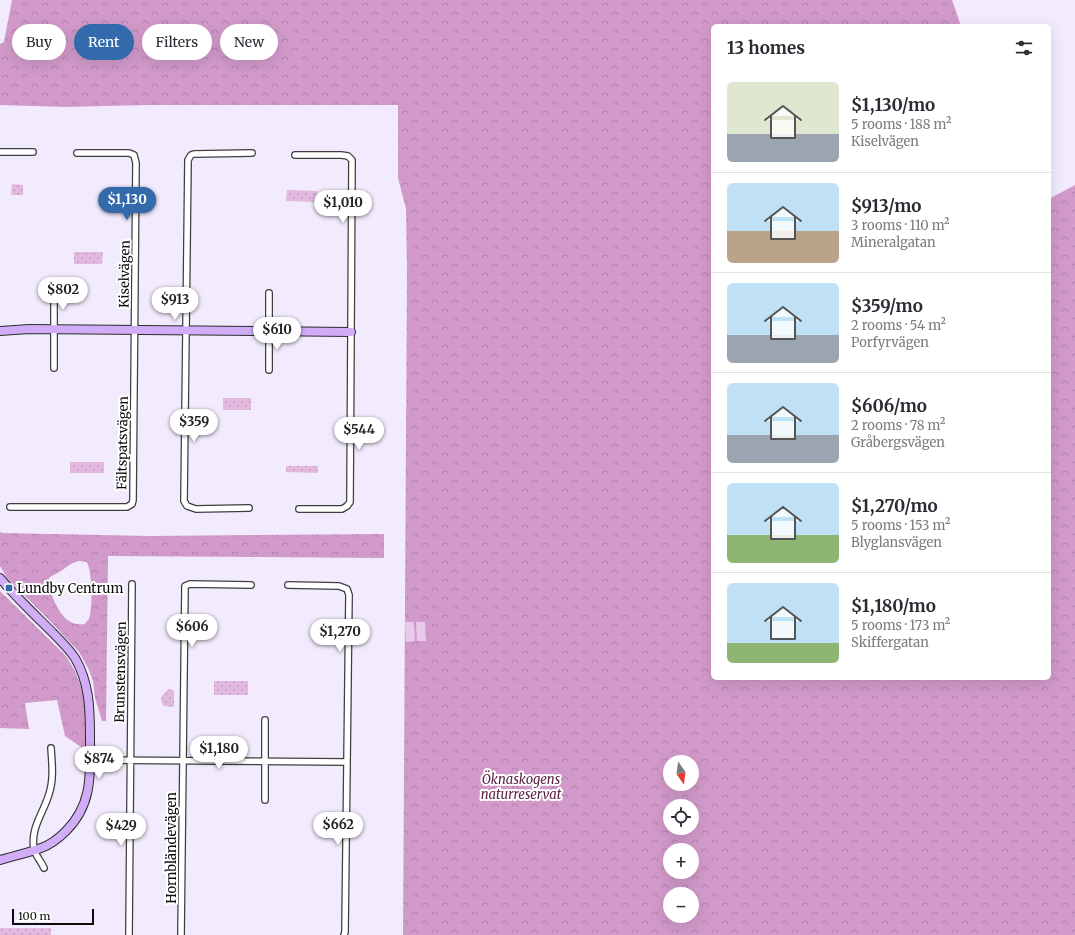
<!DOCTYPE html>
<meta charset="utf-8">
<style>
:root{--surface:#fff;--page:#f2f2f3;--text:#2b2b33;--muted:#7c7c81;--line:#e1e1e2;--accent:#336aab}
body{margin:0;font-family:Merriweather,serif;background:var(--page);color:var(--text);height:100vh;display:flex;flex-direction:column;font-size:15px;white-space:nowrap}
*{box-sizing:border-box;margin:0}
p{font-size:13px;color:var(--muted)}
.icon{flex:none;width:22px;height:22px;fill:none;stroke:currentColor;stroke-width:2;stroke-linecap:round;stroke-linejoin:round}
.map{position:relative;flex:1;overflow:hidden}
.sheet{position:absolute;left:711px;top:24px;width:340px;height:656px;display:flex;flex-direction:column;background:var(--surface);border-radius:6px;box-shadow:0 4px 16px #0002}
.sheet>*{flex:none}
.banner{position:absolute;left:12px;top:24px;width:380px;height:36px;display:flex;gap:8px}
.needle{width:26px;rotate:166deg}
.controls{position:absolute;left:663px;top:755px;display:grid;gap:8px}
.controls a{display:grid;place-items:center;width:36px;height:36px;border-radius:50%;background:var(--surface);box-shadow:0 4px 16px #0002;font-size:20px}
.scale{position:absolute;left:12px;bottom:10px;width:82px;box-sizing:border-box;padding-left:4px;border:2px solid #0b0b0b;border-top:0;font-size:11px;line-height:14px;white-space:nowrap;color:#0b0b0b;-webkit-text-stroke:3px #fff;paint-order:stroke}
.price{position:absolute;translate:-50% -34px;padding:0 9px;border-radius:14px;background:#fff;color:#222;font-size:13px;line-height:26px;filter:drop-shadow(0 1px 2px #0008)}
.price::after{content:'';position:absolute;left:50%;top:24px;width:12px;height:9px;margin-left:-6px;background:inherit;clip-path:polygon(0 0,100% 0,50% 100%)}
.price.on{background:var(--accent);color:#fff}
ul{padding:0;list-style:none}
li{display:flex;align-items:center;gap:12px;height:100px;padding:0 16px}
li+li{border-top:1px solid var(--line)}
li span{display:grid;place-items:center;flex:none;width:112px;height:80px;border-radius:6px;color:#555}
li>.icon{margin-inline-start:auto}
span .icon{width:48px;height:48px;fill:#fffc;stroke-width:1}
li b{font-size:17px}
h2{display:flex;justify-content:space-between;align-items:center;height:48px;padding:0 16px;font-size:17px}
.tag{padding:0 14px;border-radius:18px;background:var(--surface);box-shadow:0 4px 16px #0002;font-size:14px;line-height:36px}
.tag.on{background:var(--accent);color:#fff}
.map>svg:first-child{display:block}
.green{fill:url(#green-dots)}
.forest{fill:url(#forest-crowns);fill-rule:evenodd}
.pitch{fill:#e9caeb}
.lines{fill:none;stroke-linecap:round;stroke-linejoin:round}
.street-casing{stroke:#3e3e3e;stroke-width:8}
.secondary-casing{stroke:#2d2d2d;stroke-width:10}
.street{stroke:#fff;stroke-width:5.5}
.secondary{stroke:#d0adf6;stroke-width:8}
.poi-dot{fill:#336aab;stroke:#fff;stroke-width:1.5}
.labels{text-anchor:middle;stroke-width:4;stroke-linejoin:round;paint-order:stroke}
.street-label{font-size:13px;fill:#0b0b0b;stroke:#fff}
.poi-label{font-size:13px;fill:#0b0b0b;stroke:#fff;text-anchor:start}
.park-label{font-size:13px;font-style:italic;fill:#5b2346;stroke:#fff}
</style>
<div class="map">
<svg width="1075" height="935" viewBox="0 0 1075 935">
<defs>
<pattern id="green-dots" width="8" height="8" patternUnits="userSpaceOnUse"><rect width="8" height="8" fill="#e3b9e0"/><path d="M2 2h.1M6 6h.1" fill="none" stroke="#c19ebf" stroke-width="1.8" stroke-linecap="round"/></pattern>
<pattern id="forest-crowns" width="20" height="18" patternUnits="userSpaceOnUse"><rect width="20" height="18" fill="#d29aca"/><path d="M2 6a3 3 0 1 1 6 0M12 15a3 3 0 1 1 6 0" fill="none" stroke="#b383ac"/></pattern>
</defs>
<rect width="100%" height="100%" fill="#f2ebfd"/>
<path class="green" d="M 12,184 L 23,185 L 23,195 L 11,195 Z
M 287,190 L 317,191 L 317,202 L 286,201 Z
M 74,252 L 103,252 L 102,264 L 74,264 Z
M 223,398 L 251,398 L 251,410 L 223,410 Z
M 70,462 L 104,462 L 104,473 L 70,473 Z
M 286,466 L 318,466 L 318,473 L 286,472 Z
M 214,681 L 248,681 L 248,695 L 214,695 Z
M 168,689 L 174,690 L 174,707 L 164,706 C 158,699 162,696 168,689 Z
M 0,928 L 51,928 L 51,935 L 0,935 Z"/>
<path class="forest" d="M 12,0 L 952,0 L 961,26 L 713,26 L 713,678 L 1049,678 L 1049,199 L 1075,185 L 1075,935 L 403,935 L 407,272 L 406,209 L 398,178 L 398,105 L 149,105 L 65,107 L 0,105 L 0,44 L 4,42 ZM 670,762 L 692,762 L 692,784 L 670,784 ZM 670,806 L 692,806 L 692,828 L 670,828 ZM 670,850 L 692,850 L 692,872 L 670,872 ZM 670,894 L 692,894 L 692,916 L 670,916 Z
M 0,532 L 3,533 L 149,536 L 384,534 L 384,558 L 108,556 L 106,721 L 102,721 L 95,698 L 93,681 L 88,668 L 79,652 L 51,622 L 7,578 L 0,566 ZM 79,561 L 87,562 C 92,571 93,609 89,619 C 88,620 85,623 85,624 C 61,628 54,599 47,583 C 49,575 53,576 59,572 C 66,568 70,563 79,561 Z
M 0,591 L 66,656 L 75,671 L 81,687 L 85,704 L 87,751 L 65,736 L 57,700 L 25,703 L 29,729 L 0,728 Z"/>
<path class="pitch" d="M 405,622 L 414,622 L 415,641 L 406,642 Z
M 416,622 L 425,622 L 426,641 L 417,641 Z"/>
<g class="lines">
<defs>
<path id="street" d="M 0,152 L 33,152
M 295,155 L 341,155 L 348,156 L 352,160 L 350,502 L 347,506 L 342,509 L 299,509
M 54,368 L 54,292
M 269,370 L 269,293
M 10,507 L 127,507 L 132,504 L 133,500 L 136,163 L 134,155 L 129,153 L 77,153
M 249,508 L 196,509 L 187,506 L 184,501 L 188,160 L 191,155 L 194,154 L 252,153
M 288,585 L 339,586 L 347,589 L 349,595 L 345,932 L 344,935
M 91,760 L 347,762
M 265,800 L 265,720
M 44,868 C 41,861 35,855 34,849 C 30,828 44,812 49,794 C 54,779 52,763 51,748
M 129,935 L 132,584
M 181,935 L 185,586 L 190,584 L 251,585"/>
<path id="secondary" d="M 0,331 L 29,329 L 351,332
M 0,578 C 16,597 35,615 53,633 C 61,641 69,649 75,658 C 89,682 90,708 90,735 C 90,771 94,803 66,831 C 59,838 50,845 41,848 C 28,853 13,856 0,860"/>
</defs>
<use href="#street" class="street-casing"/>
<use href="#secondary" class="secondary-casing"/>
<use href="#street" class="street"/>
<use href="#secondary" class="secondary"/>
</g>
<rect class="poi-dot" x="5" y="584" width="8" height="8" rx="2"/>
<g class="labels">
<g class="street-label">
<text transform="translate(124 274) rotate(-89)" y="5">Kiselvägen</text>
<text transform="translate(122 443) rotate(-89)" y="5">Fältspatsvägen</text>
<text transform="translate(120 672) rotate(-89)" y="5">Brunstensvägen</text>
<text transform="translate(171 848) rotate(-90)" y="5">Hornbländevägen</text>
</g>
<g class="poi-label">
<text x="17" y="593">Lundby Centrum</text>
</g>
<g class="park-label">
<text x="521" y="784">Öknaskogens<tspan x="521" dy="15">naturreservat</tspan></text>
</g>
</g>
</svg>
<div class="controls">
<a><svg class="needle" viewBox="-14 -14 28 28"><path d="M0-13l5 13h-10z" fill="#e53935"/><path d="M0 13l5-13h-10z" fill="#7c7c81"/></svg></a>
<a><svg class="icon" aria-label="locate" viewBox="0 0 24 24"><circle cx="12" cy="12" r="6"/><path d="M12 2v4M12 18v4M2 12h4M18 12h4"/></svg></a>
<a>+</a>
<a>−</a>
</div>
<div class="scale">100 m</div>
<b class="price on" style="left:127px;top:221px">$1,130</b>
<b class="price" style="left:343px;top:224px">$1,010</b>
<b class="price" style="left:63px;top:311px">$802</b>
<b class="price" style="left:175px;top:321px">$913</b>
<b class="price" style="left:277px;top:351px">$610</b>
<b class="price" style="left:194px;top:443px">$359</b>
<b class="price" style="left:359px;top:451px">$544</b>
<b class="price" style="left:192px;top:648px">$606</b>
<b class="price" style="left:340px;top:653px">$1,270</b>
<b class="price" style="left:219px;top:770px">$1,180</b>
<b class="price" style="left:99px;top:780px">$874</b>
<b class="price" style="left:338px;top:846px">$662</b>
<b class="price" style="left:121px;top:847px">$429</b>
<div class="banner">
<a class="tag">Buy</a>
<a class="tag on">Rent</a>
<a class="tag">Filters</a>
<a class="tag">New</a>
</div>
<section class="sheet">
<h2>13 homes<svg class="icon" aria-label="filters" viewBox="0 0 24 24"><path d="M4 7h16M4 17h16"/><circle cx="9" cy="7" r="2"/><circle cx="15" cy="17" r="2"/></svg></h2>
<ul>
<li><span style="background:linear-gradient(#dfe7d0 65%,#9aa5b1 0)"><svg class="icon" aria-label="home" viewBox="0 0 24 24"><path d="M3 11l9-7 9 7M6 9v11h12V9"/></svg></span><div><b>$1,130/mo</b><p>5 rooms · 188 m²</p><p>Kiselvägen</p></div></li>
<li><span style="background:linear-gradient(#bfe0f5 60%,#b9a48a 0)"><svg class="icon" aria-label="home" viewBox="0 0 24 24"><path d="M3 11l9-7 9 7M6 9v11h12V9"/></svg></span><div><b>$913/mo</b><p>3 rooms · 110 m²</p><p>Mineralgatan</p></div></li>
<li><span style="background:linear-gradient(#bfe0f5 65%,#9aa5b1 0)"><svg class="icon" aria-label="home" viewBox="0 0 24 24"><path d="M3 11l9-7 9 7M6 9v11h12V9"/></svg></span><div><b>$359/mo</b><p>2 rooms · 54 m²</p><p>Porfyrvägen</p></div></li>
<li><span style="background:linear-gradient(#bfe0f5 65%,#9aa5b1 0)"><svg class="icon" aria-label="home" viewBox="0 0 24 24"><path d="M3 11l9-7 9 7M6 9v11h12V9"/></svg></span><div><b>$606/mo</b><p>2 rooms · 78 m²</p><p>Gråbergsvägen</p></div></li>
<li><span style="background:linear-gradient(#bfe0f5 65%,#8fb573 0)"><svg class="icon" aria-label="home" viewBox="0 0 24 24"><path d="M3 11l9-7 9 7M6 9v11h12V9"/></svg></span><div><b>$1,270/mo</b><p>5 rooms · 153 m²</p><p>Blyglansvägen</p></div></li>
<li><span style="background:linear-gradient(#bfe0f5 75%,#8fb573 0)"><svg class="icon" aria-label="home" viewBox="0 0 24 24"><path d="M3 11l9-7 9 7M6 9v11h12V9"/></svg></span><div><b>$1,180/mo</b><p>5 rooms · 173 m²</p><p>Skiffergatan</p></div></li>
</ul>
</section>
</div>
